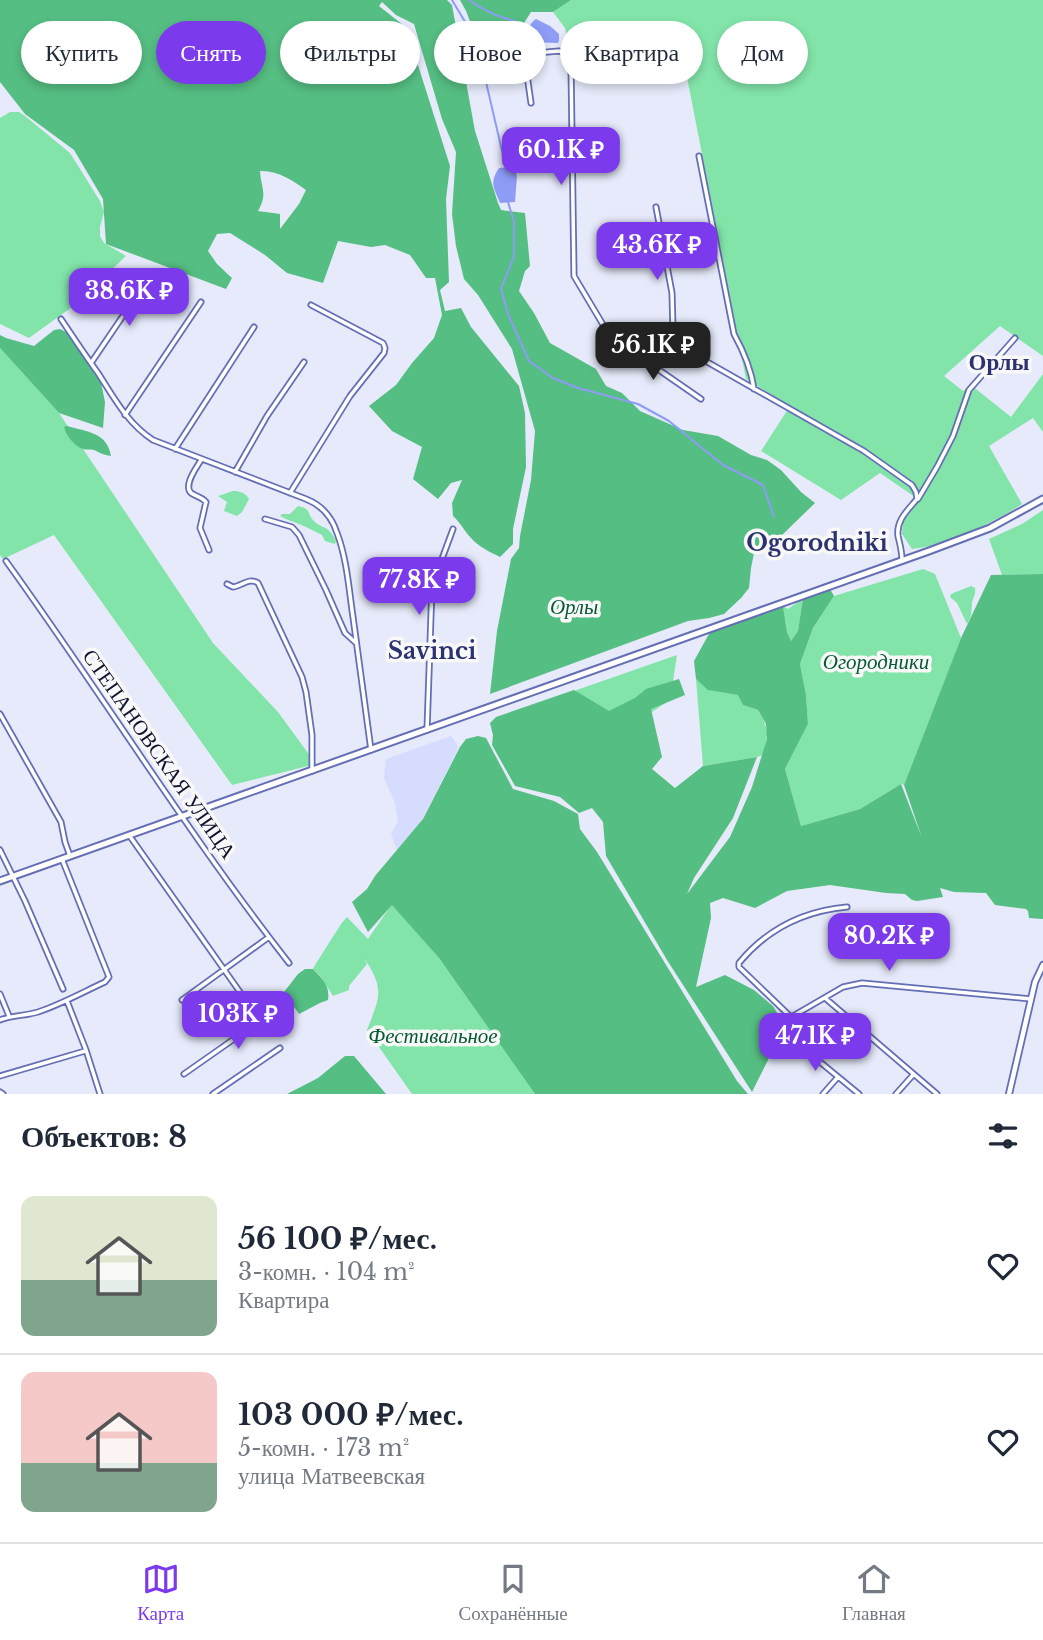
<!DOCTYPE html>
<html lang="ru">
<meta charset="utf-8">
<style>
:root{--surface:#fff;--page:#f6f6f7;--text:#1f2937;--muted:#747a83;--line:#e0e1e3;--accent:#7c3aed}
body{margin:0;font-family:"Libre Baskerville",serif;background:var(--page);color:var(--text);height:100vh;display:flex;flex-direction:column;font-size:26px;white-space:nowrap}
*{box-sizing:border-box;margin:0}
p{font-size:23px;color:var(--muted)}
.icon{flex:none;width:38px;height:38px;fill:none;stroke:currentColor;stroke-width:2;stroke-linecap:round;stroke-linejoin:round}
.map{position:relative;height:1094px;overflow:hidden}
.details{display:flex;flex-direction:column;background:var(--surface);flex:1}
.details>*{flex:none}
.top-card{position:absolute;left:21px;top:21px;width:1001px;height:63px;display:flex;gap:14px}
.price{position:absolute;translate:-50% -60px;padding:0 16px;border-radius:14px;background:var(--accent);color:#fff;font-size:23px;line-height:46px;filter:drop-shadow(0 2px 4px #0008)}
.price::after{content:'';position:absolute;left:50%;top:42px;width:21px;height:16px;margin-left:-10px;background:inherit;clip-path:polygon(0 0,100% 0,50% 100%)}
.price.current{background:#222;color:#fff}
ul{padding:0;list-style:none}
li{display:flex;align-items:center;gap:21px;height:175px;padding:0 21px}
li+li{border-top:2px solid var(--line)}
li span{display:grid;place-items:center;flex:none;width:196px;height:140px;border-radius:14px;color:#555}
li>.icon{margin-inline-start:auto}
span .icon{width:84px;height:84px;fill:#fffc;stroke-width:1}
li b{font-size:30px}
h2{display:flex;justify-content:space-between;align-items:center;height:84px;padding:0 21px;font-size:30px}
.pill{padding:0 24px;border-radius:32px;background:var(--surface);box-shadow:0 4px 10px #0003;font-size:24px;line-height:63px}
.pill.current{background:var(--accent);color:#fff}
.tabs{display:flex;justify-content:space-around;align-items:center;height:98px;border-top:2px solid var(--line);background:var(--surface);font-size:19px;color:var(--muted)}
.tabs a{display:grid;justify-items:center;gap:4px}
.tabs .current{color:var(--accent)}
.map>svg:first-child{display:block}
.built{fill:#d5dcfe}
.green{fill:#82e4a9}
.forest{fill:#55be82;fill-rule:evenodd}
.water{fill:#8e9cf6}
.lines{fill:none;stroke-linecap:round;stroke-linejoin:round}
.stream{stroke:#8e9cf6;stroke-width:2}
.minor-casing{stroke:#646eb4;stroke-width:7}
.tertiary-casing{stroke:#646eb4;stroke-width:8}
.secondary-casing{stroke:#646eb4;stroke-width:9}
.minor{stroke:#fff;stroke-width:3.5}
.tertiary{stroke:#fff;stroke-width:4.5}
.secondary{stroke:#fff;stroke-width:5}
.labels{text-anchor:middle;stroke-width:7;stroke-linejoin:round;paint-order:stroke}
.park-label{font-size:21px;font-style:italic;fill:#055933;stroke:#f8f8f8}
.street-label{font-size:21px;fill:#10132e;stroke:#f8f8f8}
.neighbourhood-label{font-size:23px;font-weight:bold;fill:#2c3170;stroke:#f8f8f8}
</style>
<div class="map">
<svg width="1043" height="1094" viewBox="0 0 1043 1094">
<rect width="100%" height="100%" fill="#e6eafa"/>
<path class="built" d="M 451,736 L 455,741 L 458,747 L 455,755 L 418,828 L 398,853 L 391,834 L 398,821 L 395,803 L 384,778 L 386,759 Z"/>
<path class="green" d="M 571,0 L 1043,0 L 1043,356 L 1000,326 L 944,376 L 963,391 L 971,385 L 1011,417 L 1043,374 L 1043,432 L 1033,418 L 989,446 L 1022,504 C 995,522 944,546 912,549 L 902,534 L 903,521 L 910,513 L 915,497 L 880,473 L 841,500 L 761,451 L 790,406 L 746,379 L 686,72 L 575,68 L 565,28 L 553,12 Z
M 10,112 L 19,112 L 25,116 L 70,153 L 100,201 L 104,212 L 100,227 L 100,236 L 104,243 L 126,256 L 72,307 L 29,338 L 0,324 L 0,118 Z
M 0,348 L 59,413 L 213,643 L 278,712 L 316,764 L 232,785 L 54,535 L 3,559 L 0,555 Z
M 233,491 C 240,491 246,493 249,499 L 242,512 L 237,516 L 224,511 L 227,502 L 218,496 Z
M 298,506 C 312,509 306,513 314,521 C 323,530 328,524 336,541 L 335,544 L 325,541 L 322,535 C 314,531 307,527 299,524 C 292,521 287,520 280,516 L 282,514 L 290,514 Z
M 1043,510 L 1043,574 L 1002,575 L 989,539 L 1022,524 Z
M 923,569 L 935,574 L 961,638 L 904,785 L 901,784 L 860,809 L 801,826 L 785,769 L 808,724 L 806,695 L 800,664 L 813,628 L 834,596 Z
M 971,586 L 975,588 C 976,595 973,597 972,603 C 971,613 972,615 967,624 L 957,603 L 950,597 L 951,594 Z
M 803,598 L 798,632 L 791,641 L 787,632 L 783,606 L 788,609 Z
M 677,655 L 670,700 L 605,743 L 502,716 Z
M 696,679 L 709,690 L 739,695 L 743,705 L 758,710 C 769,729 769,733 763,755 L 757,757 L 703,766 Z
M 392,904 L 439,958 L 535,1094 L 412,1094 L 367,1030 C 380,997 385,989 364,958 L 367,964 L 349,986 L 349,990 L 333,996 L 321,977 L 313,969 L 315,965 L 341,924 L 347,917 L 368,939 Z"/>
<path class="forest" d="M 0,0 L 447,0 L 452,5 L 475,131 L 498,203 L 501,210 L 525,213 L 530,266 L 525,271 L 519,291 L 534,313 L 550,343 L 596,369 L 606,386 L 622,393 L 640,411 L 683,430 L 718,436 L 751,455 L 767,460 L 781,470 L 801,492 L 815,503 L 781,536 L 755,548 L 751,568 L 749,588 L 741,598 L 724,614 L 709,618 L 688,621 L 490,694 L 497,631 L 511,559 L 519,548 L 520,536 L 531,480 L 535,431 L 512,349 L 478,295 L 464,279 L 456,246 L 452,214 L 456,152 L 442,119 L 414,24 L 396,15 L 382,2 L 379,6 L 403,25 L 417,62 L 450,166 L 446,199 L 449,282 L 440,290 L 445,311 L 461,308 L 471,327 L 519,386 L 525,413 L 526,467 L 513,529 L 513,544 L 500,557 C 490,552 479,547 471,538 C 464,531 461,523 453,516 L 452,503 L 462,480 L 451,483 L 438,499 L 413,479 L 422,447 L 392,431 L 369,406 L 396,385 L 412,363 L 434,338 L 442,315 L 435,278 L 426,278 L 410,255 L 385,245 L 371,247 L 338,241 L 323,283 L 287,273 L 265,255 L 230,233 L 217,234 L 208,251 L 217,264 L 232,278 L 226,289 L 106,244 L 103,199 L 74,150 L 25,114 L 0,82 ZM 260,171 C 277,170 292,180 306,190 L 299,204 L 280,229 L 280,214 L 258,211 C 268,193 261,189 260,171 Z
M 460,0 L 571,0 L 553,12 L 531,12 L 511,44 L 483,54 L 466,11 Z
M 60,329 L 66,332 L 75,344 L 101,383 L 105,402 L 103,428 L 59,413 L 0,348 L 0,335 L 6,338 L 34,346 L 54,330 Z
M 67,426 C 87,432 107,432 111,456 C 104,455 100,453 94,450 C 90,449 86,450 83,449 C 74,446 66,435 64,427 Z
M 1043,574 L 1043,919 L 1029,918 L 1028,911 L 1026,909 L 995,905 L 986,893 L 954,892 L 940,888 L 943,897 L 917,901 L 912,900 L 905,894 L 886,893 L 830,885 L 787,891 L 755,908 L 723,898 L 710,903 L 711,918 L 696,987 L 725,975 L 754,990 L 773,1006 L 785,1026 L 752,1092 L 667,960 L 606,856 L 603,822 L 592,808 L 579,813 L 560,797 L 515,786 L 492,745 L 493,735 L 490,723 L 496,717 L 574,690 L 609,711 L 635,698 L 646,689 L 679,679 L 685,695 L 651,709 L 662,757 L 652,769 L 675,788 L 703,766 L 757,757 L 733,818 L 694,878 L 687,894 L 730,837 L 752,787 L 767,739 L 766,724 L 758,710 L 743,705 L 738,695 L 708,690 L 696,679 L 694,661 L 710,632 L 767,611 L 783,606 L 787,632 L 791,641 L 798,631 L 803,598 L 830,589 L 834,596 L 813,628 L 800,664 L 806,695 L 808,724 L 785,769 L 801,826 L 860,809 L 901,784 L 922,838 L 904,785 L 961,638 L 991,575 Z
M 478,736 L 486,738 L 513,789 L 554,801 L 578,814 L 580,829 L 597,852 L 737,1081 L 748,1094 L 535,1094 L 439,958 L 392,905 L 368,932 L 352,902 L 367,889 L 375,876 L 423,819 L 460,747 L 466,739 Z
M 305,969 L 313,969 C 323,980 330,985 328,1000 L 320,1003 L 299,1014 L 284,992 L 298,974 Z
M 345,1056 L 354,1056 L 386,1094 L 287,1094 L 318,1078 Z"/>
<path class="water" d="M 536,19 L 550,26 L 559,34 L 559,40 L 558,43 L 530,42 C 525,35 529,23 536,19 Z
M 514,167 L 517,176 L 515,202 L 500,203 C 494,188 489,183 499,168 Z"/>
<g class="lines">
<path class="stream" d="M 452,0 L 467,25 L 486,82 L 506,168
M 469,0 C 479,7 490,13 501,17 C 512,20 520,22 529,28
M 579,54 L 586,58 L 597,61
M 508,202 L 514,222 L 514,256 L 501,289 L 508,314 L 529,361 L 553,378 L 578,388 L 638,404 L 669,421 L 723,465 L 763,485 L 774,517"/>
<defs>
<path id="minor" d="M 531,103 L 524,54 L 559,51 C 568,53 569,58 571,66 L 574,276 L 605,328 L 620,343 L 701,399
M 699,156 L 734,334 C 744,352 751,368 754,389
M 656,207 L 672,293 L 673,330 L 683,348
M 61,319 C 73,337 85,355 98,373 C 114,398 128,424 153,440 L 306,499 C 321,505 332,517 337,533 C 347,559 349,590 353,617 C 359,661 365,706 371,750
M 620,343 L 644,326 L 864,451 L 912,485 L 916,492 L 917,499 C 908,510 896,520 898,536 C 900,545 902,551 902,560
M 91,363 L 148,279
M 125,415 L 201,302
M 175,449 L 254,327
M 201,460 C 197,467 183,485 191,493 C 197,497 202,497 206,502 L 200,528 L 209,550
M 235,472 L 267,416 L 304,362
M 290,493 L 350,396 L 384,353 L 385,348 L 383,343 L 311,305
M 918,499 L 937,467 L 953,436 L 969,390 L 1015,338
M 265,519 L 292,527 L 299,535 L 326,590 L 345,633 L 356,643
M 6,561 C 102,694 188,834 289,963
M 227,584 L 233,587 C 242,586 249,577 258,583 L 302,677 L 306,692 L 312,735 L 312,771
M 0,714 L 61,822 L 65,842 L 70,856
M 427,730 L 432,586 L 453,529
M 129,835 L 259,1019 L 254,1025 L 184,1074
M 0,850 L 25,901 L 63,989
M 0,994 L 9,1016
M 825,998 L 937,1094
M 182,1000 L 269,937
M 67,1001 L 86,1050 L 100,1094
M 791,1017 L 739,967 L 739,963 C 767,929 803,911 847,907
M 0,1020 C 12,1015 25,1016 38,1012 C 62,1004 83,992 105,982 L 109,977 L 62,859
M 0,1076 L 85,1051
M 0,1092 L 3,1094
M 213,1094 L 280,1048
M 823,1094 L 838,1077
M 859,1094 L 786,1034 L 787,1025 L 793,1016 L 843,987 L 862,983 L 1031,999
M 896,1094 L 913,1075"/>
<path id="tertiary" d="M 1009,1094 L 1035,982 L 1043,965"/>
<path id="secondary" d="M 0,881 L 929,551 L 990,528 L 1043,499"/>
</defs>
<use href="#minor" class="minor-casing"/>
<use href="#tertiary" class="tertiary-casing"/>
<use href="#secondary" class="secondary-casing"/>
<use href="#minor" class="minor"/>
<use href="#tertiary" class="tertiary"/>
<use href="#secondary" class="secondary"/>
</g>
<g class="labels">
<g class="park-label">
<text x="574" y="614">Орлы</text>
<text x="876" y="669">Огородники</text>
<text x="433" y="1043">Фестивальное</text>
</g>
<g class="street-label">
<text transform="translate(159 754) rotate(55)" y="7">СТЕПАНОВСКАЯ УЛИЦА</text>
</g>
<g class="neighbourhood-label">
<text x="999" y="370">Орлы</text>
<text x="817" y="551">Ogorodniki</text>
<text x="432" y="659">Savinci</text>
</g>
</g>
</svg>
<b class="price" style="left:561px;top:187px">60.1K ₽</b>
<b class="price" style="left:657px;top:282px">43.6K ₽</b>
<b class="price" style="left:129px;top:328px">38.6K ₽</b>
<b class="price current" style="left:653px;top:382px">56.1K ₽</b>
<b class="price" style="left:419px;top:617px">77.8K ₽</b>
<b class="price" style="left:889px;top:973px">80.2K ₽</b>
<b class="price" style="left:238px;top:1051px">103K ₽</b>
<b class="price" style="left:815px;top:1073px">47.1K ₽</b>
<div class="top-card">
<a class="pill">Купить</a>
<a class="pill current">Снять</a>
<a class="pill">Фильтры</a>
<a class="pill">Новое</a>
<a class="pill">Квартира</a>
<a class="pill">Дом</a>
</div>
</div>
<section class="details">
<h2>Объектов: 8<svg class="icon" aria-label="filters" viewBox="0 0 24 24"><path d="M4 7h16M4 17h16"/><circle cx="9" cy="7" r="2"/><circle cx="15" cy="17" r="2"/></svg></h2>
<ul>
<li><span style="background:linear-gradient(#dfe7d0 60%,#7fa58c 0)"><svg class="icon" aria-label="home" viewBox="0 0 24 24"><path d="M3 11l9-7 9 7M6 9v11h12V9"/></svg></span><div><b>56 100 ₽/мес.</b><p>3-комн. · 104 m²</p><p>Квартира</p></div><svg class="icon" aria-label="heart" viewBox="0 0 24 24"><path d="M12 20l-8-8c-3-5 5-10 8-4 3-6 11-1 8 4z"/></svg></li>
<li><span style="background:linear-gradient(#f6c9c9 65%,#7fa58c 0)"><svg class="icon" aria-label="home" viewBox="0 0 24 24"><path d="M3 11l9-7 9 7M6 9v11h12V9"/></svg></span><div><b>103 000 ₽/мес.</b><p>5-комн. · 173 m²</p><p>улица Матвеевская</p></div><svg class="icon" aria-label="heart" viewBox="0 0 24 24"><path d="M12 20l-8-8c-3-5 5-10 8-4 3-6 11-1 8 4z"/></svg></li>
</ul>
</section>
<nav class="tabs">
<a class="current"><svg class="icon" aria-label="map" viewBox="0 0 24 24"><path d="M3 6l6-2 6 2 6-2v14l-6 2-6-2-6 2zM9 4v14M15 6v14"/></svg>Карта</a>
<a><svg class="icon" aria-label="saved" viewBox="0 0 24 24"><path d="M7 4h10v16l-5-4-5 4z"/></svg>Сохранённые</a>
<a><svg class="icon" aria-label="home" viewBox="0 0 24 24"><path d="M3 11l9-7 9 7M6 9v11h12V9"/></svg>Главная</a>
</nav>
